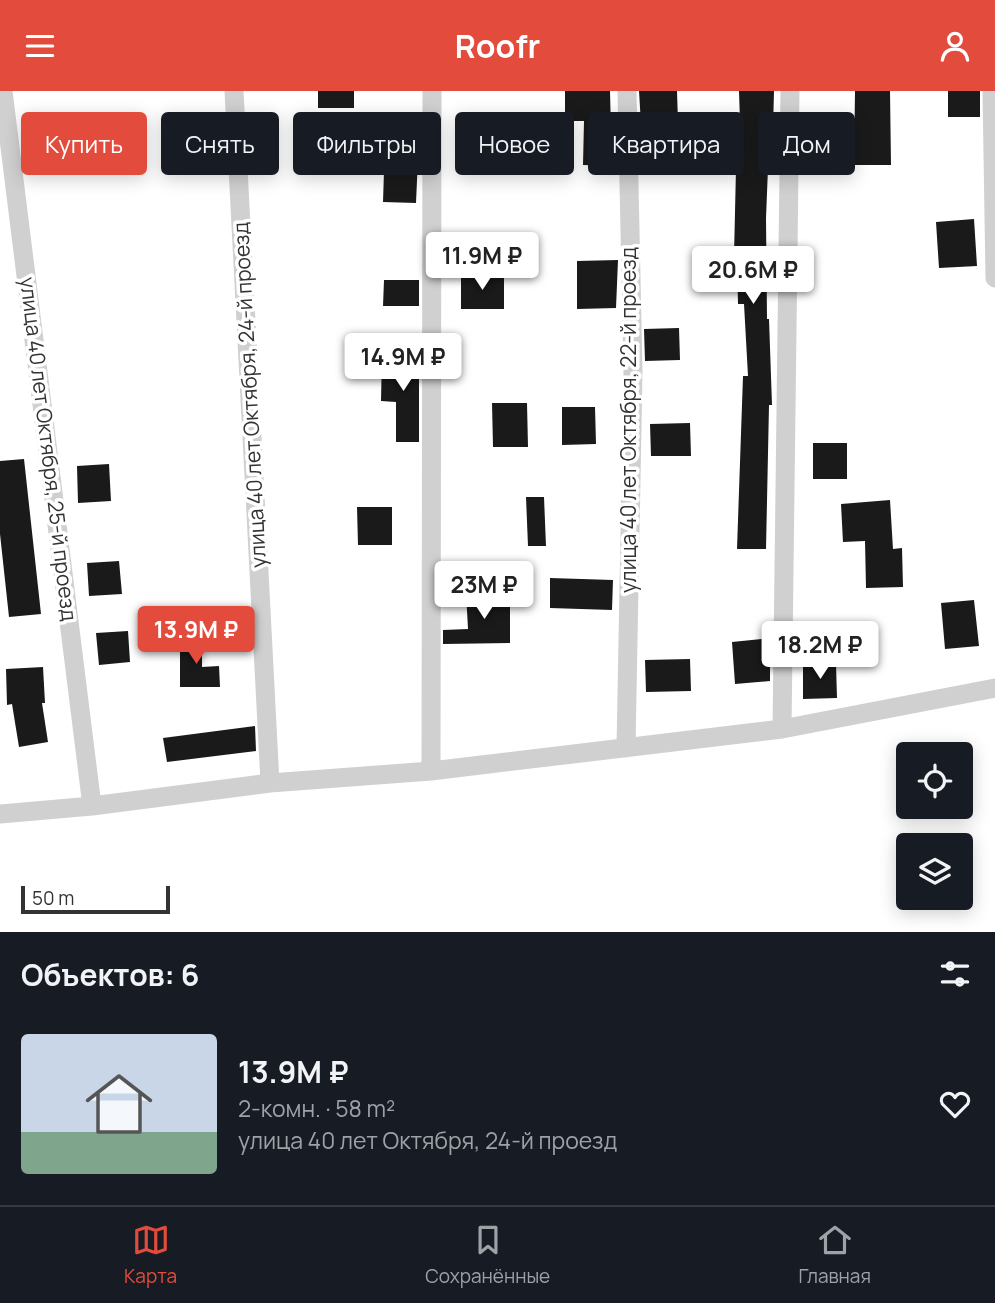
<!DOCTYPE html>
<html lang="ru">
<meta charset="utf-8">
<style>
:root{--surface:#171b24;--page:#20242c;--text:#f1f3f6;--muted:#9ea1a6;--line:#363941;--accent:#e34c3c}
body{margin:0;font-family:Manrope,sans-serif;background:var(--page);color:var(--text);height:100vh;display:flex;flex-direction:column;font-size:26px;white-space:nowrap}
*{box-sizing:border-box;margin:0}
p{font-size:23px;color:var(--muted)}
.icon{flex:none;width:38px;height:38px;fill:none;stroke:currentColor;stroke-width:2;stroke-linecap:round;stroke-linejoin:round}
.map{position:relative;height:841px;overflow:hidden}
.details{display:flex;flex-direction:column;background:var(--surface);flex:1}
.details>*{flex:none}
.guide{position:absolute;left:21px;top:21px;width:954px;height:63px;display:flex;gap:14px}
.controls{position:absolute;left:896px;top:651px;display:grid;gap:14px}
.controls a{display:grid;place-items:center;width:77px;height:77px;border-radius:7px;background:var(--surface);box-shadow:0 4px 18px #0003;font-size:35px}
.scale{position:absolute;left:21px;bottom:18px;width:149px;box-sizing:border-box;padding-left:7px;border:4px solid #333;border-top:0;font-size:19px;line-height:24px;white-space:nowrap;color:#333;-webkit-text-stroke:5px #fff;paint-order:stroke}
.price{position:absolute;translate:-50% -60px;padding:0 16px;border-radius:7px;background:#fff;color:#222;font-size:23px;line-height:46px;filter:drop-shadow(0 2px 4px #0008)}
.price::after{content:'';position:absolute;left:50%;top:42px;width:21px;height:16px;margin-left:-10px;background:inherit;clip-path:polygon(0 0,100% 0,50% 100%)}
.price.active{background:var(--accent);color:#fff}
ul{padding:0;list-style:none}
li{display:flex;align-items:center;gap:21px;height:175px;padding:0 21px}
li span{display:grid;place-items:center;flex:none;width:196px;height:140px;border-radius:7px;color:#555}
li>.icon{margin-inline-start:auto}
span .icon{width:84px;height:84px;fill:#fffc;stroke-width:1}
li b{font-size:30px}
h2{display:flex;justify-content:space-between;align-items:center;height:84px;padding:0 21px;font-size:30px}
.pill{padding:0 24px;border-radius:7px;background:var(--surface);box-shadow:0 4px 18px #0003;font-size:24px;line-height:63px}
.pill.active{background:var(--accent);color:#fff}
header{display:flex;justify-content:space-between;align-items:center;height:91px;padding:0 21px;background:var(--accent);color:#fff;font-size:32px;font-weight:700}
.dock{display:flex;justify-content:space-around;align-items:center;height:98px;border-top:2px solid var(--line);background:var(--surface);font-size:19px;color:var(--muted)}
.dock a{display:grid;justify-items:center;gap:4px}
.dock .active{color:var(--accent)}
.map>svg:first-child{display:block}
.building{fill:#1a1a1a}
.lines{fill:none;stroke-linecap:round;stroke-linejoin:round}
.minor{stroke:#d0d0d0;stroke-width:19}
.labels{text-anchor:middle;stroke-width:7;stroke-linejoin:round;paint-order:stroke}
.street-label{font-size:21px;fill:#333;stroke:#fff}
</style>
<header><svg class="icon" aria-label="menu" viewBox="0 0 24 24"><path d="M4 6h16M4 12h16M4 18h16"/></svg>Roofr<svg class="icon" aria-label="person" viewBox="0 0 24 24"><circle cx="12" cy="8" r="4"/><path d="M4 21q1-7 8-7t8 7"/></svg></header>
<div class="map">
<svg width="995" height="841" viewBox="0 0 995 841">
<rect width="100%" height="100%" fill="#fff"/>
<path class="building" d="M 318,0 L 354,0 L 354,17 L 318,17 Z
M 565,0 L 610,0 L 611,41 L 616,41 L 615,75 L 583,74 L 584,30 L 565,30 Z
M 639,0 L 677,0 L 678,32 L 641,33 Z
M 739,0 L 774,0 L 772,77 L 768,77 L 766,127 L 767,228 L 769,228 L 772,314 L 769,314 L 766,458 L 737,458 L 743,285 L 748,285 L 744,213 L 738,213 L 737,165 L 734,165 L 736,77 L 730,77 L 731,30 L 740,31 Z
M 855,0 L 890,0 L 891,74 L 854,74 Z
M 948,0 L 980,0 L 980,26 L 948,26 Z
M 398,32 L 397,43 L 419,44 L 416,112 L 383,111 L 384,80 L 376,80 L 374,33 Z
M 974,128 L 977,175 L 939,177 L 936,131 Z
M 618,169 L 616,217 L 577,218 L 577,170 Z
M 461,184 L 504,184 L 504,218 L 461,218 Z
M 384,189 L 419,189 L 419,215 L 383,215 Z
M 679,237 L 680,269 L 645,270 L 644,238 Z
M 382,263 L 419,263 L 419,351 L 396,351 L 396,311 L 381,310 Z
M 492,312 L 527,312 L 528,356 L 493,356 Z
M 562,316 L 595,316 L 596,353 L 562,354 Z
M 690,332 L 691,365 L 651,365 L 650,333 Z
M 813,352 L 847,352 L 847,388 L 813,388 Z
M 24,368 L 41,523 L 9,526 L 0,443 L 0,370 Z
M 109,373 L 111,410 L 78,412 L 77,375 Z
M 526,406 L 544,406 L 546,455 L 528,455 Z
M 890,409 L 893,458 L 902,457 L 903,496 L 866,497 L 865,450 L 843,451 L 841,413 Z
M 357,416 L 392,416 L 392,454 L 358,454 Z
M 119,470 L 122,503 L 89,505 L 87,472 Z
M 550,487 L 613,489 L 612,519 L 550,517 Z
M 466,501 L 510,504 L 510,552 L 443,553 L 443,539 L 468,538 Z
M 974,509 L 979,555 L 945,558 L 941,512 Z
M 128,540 L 130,571 L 99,574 L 96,542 Z
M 180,546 L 202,547 L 202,576 L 219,575 L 220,596 L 180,596 Z
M 770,547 L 770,590 L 735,593 L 732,551 Z
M 690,568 L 691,600 L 646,601 L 645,569 Z
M 803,573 L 836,573 L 837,607 L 803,608 Z
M 43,576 L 45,612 L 42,612 L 48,651 L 19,656 L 12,613 L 7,614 L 6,578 Z
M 255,635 L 256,660 L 167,671 L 163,647 Z"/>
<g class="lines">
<path class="minor" d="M 3,0 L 92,715
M 234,0 L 270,692
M 992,0 L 995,187
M 782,638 L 790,0
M 626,657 L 633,280 L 627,0
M 431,680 L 432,0
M 0,723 L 92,715 L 270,692 L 431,680 L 782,638 L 995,597"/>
</g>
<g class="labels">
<g class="street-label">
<text transform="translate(250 304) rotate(-93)" y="7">улица 40 лет Октября, 24-й проезд</text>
<text transform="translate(629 329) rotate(-90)" y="7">улица 40 лет Октября, 22-й проезд</text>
<text transform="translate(48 358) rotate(83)" y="7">улица 40 лет Октября, 25-й проезд</text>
</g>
</g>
</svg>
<div class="controls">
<a><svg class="icon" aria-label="locate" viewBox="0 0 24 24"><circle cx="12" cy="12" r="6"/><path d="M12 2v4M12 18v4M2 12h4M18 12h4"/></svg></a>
<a><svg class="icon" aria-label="layers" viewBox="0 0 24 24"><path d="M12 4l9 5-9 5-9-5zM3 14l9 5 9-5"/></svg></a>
</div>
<div class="scale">50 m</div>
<b class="price" style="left:482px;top:201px">11.9M ₽</b>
<b class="price" style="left:753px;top:215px">20.6M ₽</b>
<b class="price" style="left:403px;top:302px">14.9M ₽</b>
<b class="price" style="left:484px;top:530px">23M ₽</b>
<b class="price active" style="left:196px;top:575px">13.9M ₽</b>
<b class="price" style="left:820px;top:590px">18.2M ₽</b>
<div class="guide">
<a class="pill active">Купить</a>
<a class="pill">Снять</a>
<a class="pill">Фильтры</a>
<a class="pill">Новое</a>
<a class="pill">Квартира</a>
<a class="pill">Дом</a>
</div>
</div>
<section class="details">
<h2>Объектов: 6<svg class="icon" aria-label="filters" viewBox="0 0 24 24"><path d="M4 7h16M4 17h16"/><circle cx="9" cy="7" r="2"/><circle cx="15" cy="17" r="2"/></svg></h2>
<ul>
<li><span style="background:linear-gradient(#c9d6e8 70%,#7fa58c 0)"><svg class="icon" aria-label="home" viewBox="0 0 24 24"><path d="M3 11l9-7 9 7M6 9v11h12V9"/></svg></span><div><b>13.9M ₽</b><p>2-комн. · 58 m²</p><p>улица 40 лет Октября, 24-й проезд</p></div><svg class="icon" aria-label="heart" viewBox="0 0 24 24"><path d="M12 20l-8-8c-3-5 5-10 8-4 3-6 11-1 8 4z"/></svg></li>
</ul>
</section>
<nav class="dock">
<a class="active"><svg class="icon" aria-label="map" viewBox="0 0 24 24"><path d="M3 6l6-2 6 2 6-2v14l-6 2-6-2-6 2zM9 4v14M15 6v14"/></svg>Карта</a>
<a><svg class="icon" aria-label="saved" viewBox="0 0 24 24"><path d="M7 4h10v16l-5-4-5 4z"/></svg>Сохранённые</a>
<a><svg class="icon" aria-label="home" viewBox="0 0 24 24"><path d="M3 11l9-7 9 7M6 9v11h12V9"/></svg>Главная</a>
</nav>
